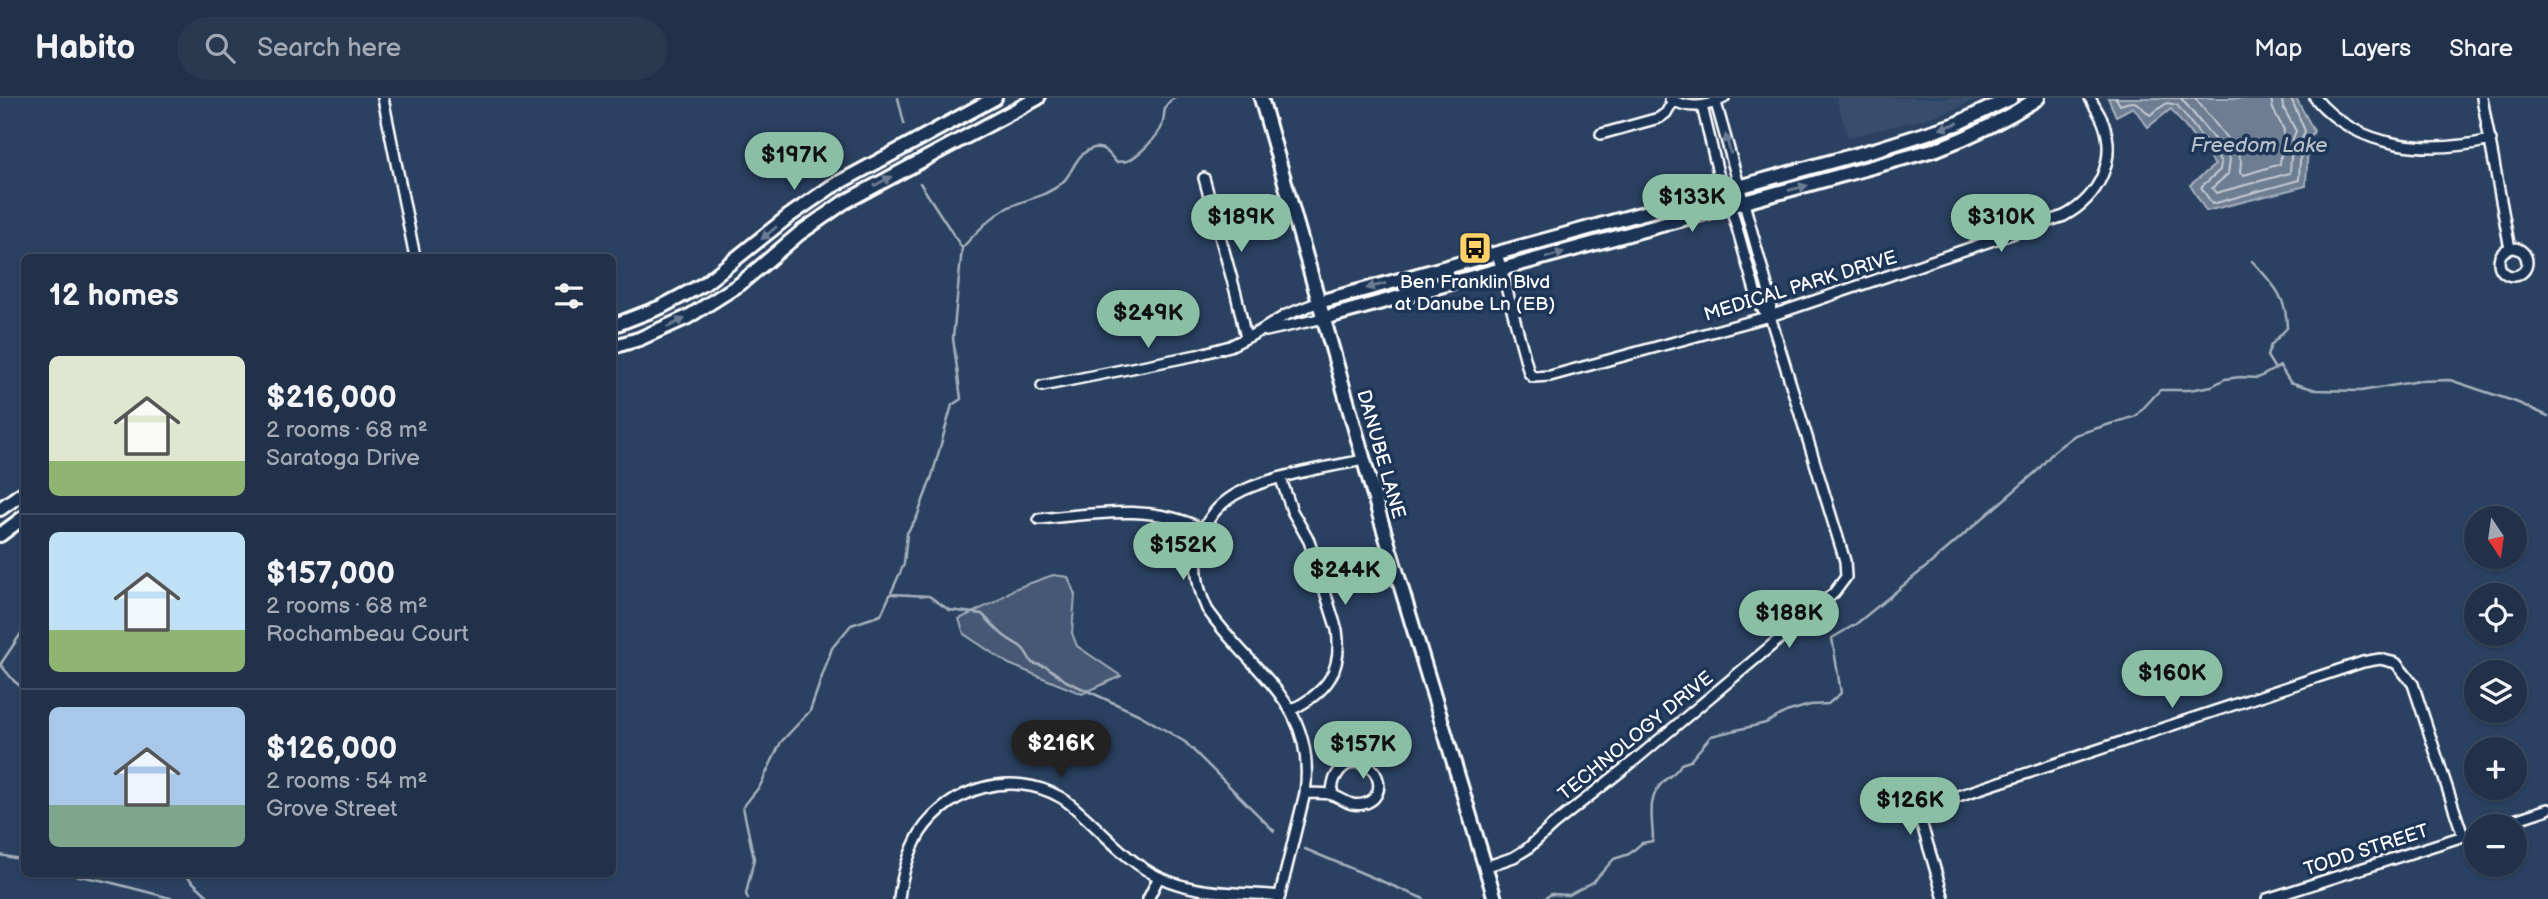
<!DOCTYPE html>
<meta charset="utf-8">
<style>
:root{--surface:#203149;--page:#283950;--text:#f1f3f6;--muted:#a2a9b4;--line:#3d4c61;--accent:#8abfa5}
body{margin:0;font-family:"Balsamiq Sans",sans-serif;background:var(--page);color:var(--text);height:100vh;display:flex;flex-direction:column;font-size:26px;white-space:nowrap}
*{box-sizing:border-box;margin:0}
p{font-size:23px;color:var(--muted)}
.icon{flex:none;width:38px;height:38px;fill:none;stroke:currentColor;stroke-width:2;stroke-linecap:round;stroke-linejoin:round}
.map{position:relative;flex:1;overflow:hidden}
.side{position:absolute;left:21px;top:156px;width:595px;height:623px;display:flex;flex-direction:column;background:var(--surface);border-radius:10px;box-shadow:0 2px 5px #0004,0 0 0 2px var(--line)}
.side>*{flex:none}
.needle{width:46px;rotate:167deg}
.tools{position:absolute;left:2464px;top:408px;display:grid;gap:14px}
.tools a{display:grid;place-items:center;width:63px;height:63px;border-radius:50%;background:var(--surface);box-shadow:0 2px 5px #0004,0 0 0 2px var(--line);font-size:35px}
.price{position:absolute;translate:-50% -60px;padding:0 16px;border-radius:24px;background:var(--accent);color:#111;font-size:23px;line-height:46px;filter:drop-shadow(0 2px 4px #0008)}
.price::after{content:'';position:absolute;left:50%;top:42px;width:21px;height:16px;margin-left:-10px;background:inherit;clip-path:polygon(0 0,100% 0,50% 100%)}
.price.selected{background:#222;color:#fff}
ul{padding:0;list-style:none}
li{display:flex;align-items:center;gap:21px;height:175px;padding:0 28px}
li+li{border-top:2px solid var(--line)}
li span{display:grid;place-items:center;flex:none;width:196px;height:140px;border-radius:10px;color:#555}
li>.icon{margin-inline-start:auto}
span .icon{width:84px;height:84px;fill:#fffc;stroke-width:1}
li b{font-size:30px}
h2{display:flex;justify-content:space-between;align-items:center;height:84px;padding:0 28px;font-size:30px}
header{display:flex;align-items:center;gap:42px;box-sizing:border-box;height:98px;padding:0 35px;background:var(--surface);border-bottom:2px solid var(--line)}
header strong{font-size:33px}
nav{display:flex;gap:38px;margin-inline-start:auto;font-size:24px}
.search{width:490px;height:63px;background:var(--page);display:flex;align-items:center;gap:18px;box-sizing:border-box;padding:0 24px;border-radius:38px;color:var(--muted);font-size:26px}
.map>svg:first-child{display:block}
.built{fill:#394e6c}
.green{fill:#465975;stroke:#a2acba;stroke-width:2}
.water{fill:#6d7d92;stroke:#a7b1be;stroke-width:2}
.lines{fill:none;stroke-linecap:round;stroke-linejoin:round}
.shore{stroke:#c5cbd3;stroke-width:2}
.stream{stroke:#a7b1be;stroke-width:2.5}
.street-casing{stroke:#fff;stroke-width:14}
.secondary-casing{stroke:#fff;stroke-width:18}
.street{stroke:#1d3557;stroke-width:9}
.secondary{stroke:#1d3557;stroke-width:12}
.oneway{fill:#6c7c92}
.labels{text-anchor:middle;stroke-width:7;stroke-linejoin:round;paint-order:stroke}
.poi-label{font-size:19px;fill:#fff;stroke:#1d3557}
.street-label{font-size:19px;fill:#fff;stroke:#1d3557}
.water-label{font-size:21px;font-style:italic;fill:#b6bec8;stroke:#1d3557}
</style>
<header>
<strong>Habito</strong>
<div class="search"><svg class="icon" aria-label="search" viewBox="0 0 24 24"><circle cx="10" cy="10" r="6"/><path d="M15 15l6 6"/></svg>Search here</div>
<nav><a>Map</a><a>Layers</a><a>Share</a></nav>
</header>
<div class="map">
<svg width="2548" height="801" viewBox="0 0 2548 801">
<rect width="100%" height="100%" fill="#2a4161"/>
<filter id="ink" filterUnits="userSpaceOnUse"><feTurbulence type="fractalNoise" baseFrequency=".0143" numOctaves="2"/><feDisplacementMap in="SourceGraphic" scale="14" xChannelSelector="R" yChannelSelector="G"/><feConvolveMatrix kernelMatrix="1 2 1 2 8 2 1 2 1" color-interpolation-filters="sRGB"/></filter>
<g filter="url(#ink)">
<path class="built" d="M 1836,0 L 1977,0 L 1958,10 L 1920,22 L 1848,39 Z"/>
<path class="green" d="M 1053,477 L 1068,479 L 1075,497 L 1072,535 L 1077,548 L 1121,578 L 1082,596 L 1009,566 L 964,536 L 959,521 L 995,504 L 1014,491 Z"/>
<path class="water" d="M 2108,0 L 2296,0 L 2314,33 L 2308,45 L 2306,88 L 2206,113 L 2190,87 L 2215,67 L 2171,11 L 2148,29 L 2133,9 L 2116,18 Z"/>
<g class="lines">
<path class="shore" d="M 2116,0 L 2120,7 C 2140,0 2136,6 2150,17 L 2167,5 L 2177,7 L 2221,64 L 2220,72 L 2201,89 L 2212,106 L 2299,82 L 2301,44 L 2305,33 L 2291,0
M 2181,0 L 2230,61 L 2228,76 L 2212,90 L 2216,95 L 2290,75 L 2292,43 L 2296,33 L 2283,9 L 2282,0
M 2195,0 L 2237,53 L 2241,63 L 2240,75 L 2244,77 L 2280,66 L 2284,32 L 2273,11 L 2271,0"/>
<path class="stream" d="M 898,0 L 904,25
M 962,150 C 976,135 989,120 1007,110 C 1025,101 1046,99 1062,85 C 1074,74 1075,55 1094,50 C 1105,48 1110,57 1116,64 C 1119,63 1123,64 1127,63 C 1136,60 1159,38 1162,28 C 1166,15 1161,7 1175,0
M 2252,163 C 2272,185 2287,198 2287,230 L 2271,247 L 2267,258 L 2275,271
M 892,496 L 929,498 L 949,512 L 982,516 C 989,523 996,531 1003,537 C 1019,550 1020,542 1032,565 L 1047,569 L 1066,583 L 1140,617 L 1185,644 L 1274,733
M 0,566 L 14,583 L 24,591
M 0,567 L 24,531
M 1305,751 L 1424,801
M 0,757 L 24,762
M 63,775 L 105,783 L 174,801
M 183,775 L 211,801
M 748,801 L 746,796 L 754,761 L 743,709 L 760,688 L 781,644 L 810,613 L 832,550 L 851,527 L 881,517 L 904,466 L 907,435 L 917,419 L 932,378 L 952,307 L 961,301 L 953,240 L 962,150 L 920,85
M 1544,801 L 1551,796 L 1569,797 L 1593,784 L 1614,761 L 1629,756 L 1642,745 L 1653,743 C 1653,722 1646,702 1662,685 C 1669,677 1676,676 1681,666 L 1690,663 L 1711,638 L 1766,625 L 1786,614 L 1810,607 L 1828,606 L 1841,595 L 1832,540 L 1856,526 L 1931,465 L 2037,373 L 2054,353 L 2075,337 L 2136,318 L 2160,292 L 2189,292 L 2212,288 L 2225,281 L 2240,279 L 2258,280 L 2280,268 L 2290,284 L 2316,292 L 2361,293 L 2419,283 L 2450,282 L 2516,304 L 2548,318"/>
<defs>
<path id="street" d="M 383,0 L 415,159
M 2315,0 C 2359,52 2429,56 2491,42
M 2482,0 L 2510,151
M 1670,1 C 1688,11 1706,10 1724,0
M 1702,8 L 1722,92 L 1733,116 L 1759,207 L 1770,218
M 1601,36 L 1659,20 L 1666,15 L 1673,3
M 1204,80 L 1236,196 L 1246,240
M2499 164a14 14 0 1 1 28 0a14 14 0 1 1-28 0Z
M 1497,155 L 1529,275 L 1533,279 L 1550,278 L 1770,218 L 2064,118 C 2098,100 2118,62 2103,24 C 2100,16 2094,8 2090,0
M 1266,233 L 1324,220
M 1042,288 L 1197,257 L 1230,248 L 1260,233 L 1286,217 L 1319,204
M 1281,381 L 1292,413 L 1309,443 L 1337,532 C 1343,573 1327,594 1291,612
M 1039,421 C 1091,416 1154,405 1202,431
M 1305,695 C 1312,696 1326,694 1332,697 C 1343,700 1349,709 1363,706 C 1389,700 1381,663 1352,664 C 1338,670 1332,681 1332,696
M 2496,728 L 2548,711
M 1485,769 L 1514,759 L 1527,751 L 1553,727 L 1635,662 L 1834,495 L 1846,479 L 1845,463 L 1770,218 L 1771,202 L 1716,5
M 899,801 C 901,780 909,754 920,735 C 950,689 1012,672 1060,699 C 1069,704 1077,712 1085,719 C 1108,740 1131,766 1159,779 C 1196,797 1240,794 1280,798
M 1148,801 L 1159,779
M 1279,801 L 1305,695 C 1317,604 1252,576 1207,511 C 1186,466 1196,414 1244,392 C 1277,377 1328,369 1364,362
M 1944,801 L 1922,727 L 1931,707 L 2363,564 L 2380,561 L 2396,565 L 2413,586 L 2463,738
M 2267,801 L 2476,734"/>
<path id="secondary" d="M 1261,0 L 1380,419 L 1495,801
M 1319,204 L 1877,51 L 1956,26 L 2011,0
M 1324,220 L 1937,51 C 1972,38 2006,21 2038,0
M 612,228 L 661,209 L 704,186 L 789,118 L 831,89 L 995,0
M 612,249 L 639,241 L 688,219 L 740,186 L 800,135 L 843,105 L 1038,0
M 0,411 L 24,394
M 0,437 L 24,419"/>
</defs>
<use href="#street" class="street-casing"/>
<use href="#secondary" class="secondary-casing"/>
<use href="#street" class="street"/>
<use href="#secondary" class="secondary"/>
</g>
<defs><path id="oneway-solid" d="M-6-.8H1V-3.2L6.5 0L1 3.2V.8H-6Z" transform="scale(1.75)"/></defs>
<g class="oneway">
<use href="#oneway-solid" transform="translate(1949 28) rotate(161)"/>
<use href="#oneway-solid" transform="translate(1728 46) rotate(-106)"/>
<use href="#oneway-solid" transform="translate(883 83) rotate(-28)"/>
<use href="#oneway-solid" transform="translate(1798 90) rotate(-15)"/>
<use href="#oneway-solid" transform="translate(769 135) rotate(140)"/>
<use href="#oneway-solid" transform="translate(1555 157) rotate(-16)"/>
<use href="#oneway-solid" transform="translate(1376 188) rotate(165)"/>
<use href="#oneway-solid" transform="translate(676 225) rotate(-26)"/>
</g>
</g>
<defs>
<symbol id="bus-square" viewBox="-11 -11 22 22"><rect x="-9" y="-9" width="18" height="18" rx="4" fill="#ffd166" stroke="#1d3557"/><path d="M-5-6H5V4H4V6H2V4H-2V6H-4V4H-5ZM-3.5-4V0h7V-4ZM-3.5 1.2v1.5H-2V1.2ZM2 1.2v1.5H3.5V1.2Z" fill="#111"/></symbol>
</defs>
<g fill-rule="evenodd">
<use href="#bus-square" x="1456" y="131" width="38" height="38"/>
</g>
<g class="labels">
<g class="poi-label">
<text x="1475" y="190">Ben Franklin Blvd<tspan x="1475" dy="22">at Danube Ln (EB)</tspan></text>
</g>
<g class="street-label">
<text transform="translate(1800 187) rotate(-17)" y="7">MEDICAL PARK DRIVE</text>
<text transform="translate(1382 356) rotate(74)" y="7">DANUBE LANE</text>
<text transform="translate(1635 637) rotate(-39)" y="7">TECHNOLOGY DRIVE</text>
<text transform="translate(2366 751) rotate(-18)" y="7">TODD STREET</text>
</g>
<g class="water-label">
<text x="2259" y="54">Freedom Lake</text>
</g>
</g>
</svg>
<div class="tools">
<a><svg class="needle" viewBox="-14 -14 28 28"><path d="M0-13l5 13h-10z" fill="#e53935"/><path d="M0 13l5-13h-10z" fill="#a2a9b4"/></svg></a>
<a><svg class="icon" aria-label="locate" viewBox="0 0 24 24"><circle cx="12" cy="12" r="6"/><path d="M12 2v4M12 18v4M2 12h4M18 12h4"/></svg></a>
<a><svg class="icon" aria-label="layers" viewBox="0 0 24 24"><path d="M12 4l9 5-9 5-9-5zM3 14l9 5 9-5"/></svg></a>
<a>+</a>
<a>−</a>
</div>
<b class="price" style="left:794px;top:94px">$197K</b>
<b class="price" style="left:1692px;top:136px">$133K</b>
<b class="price" style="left:1241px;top:156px">$189K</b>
<b class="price" style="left:2001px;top:156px">$310K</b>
<b class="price" style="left:1148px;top:252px">$249K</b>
<b class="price" style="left:1183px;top:484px">$152K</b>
<b class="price" style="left:1345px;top:509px">$244K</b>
<b class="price" style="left:1789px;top:552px">$188K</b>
<b class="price" style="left:2172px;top:612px">$160K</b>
<b class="price selected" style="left:1061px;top:682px">$216K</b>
<b class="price" style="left:1363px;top:683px">$157K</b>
<b class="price" style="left:1910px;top:739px">$126K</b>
<section class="side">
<h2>12 homes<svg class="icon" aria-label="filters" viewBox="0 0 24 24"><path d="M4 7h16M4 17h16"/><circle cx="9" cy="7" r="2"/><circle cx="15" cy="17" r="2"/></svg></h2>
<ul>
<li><span style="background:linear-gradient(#dfe7d0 75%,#8fb573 0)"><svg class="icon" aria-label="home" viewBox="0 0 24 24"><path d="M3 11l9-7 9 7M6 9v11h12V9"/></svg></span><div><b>$216,000</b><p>2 rooms · 68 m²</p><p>Saratoga Drive</p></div></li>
<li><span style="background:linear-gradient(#bfe0f5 70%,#8fb573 0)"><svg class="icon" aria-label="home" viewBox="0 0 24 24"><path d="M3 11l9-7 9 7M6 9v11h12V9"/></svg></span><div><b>$157,000</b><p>2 rooms · 68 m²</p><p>Rochambeau Court</p></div></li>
<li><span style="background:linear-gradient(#a9c7e8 70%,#7fa58c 0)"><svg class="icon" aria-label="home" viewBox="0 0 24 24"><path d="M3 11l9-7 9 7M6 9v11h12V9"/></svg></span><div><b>$126,000</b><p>2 rooms · 54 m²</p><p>Grove Street</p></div></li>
</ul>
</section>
</div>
